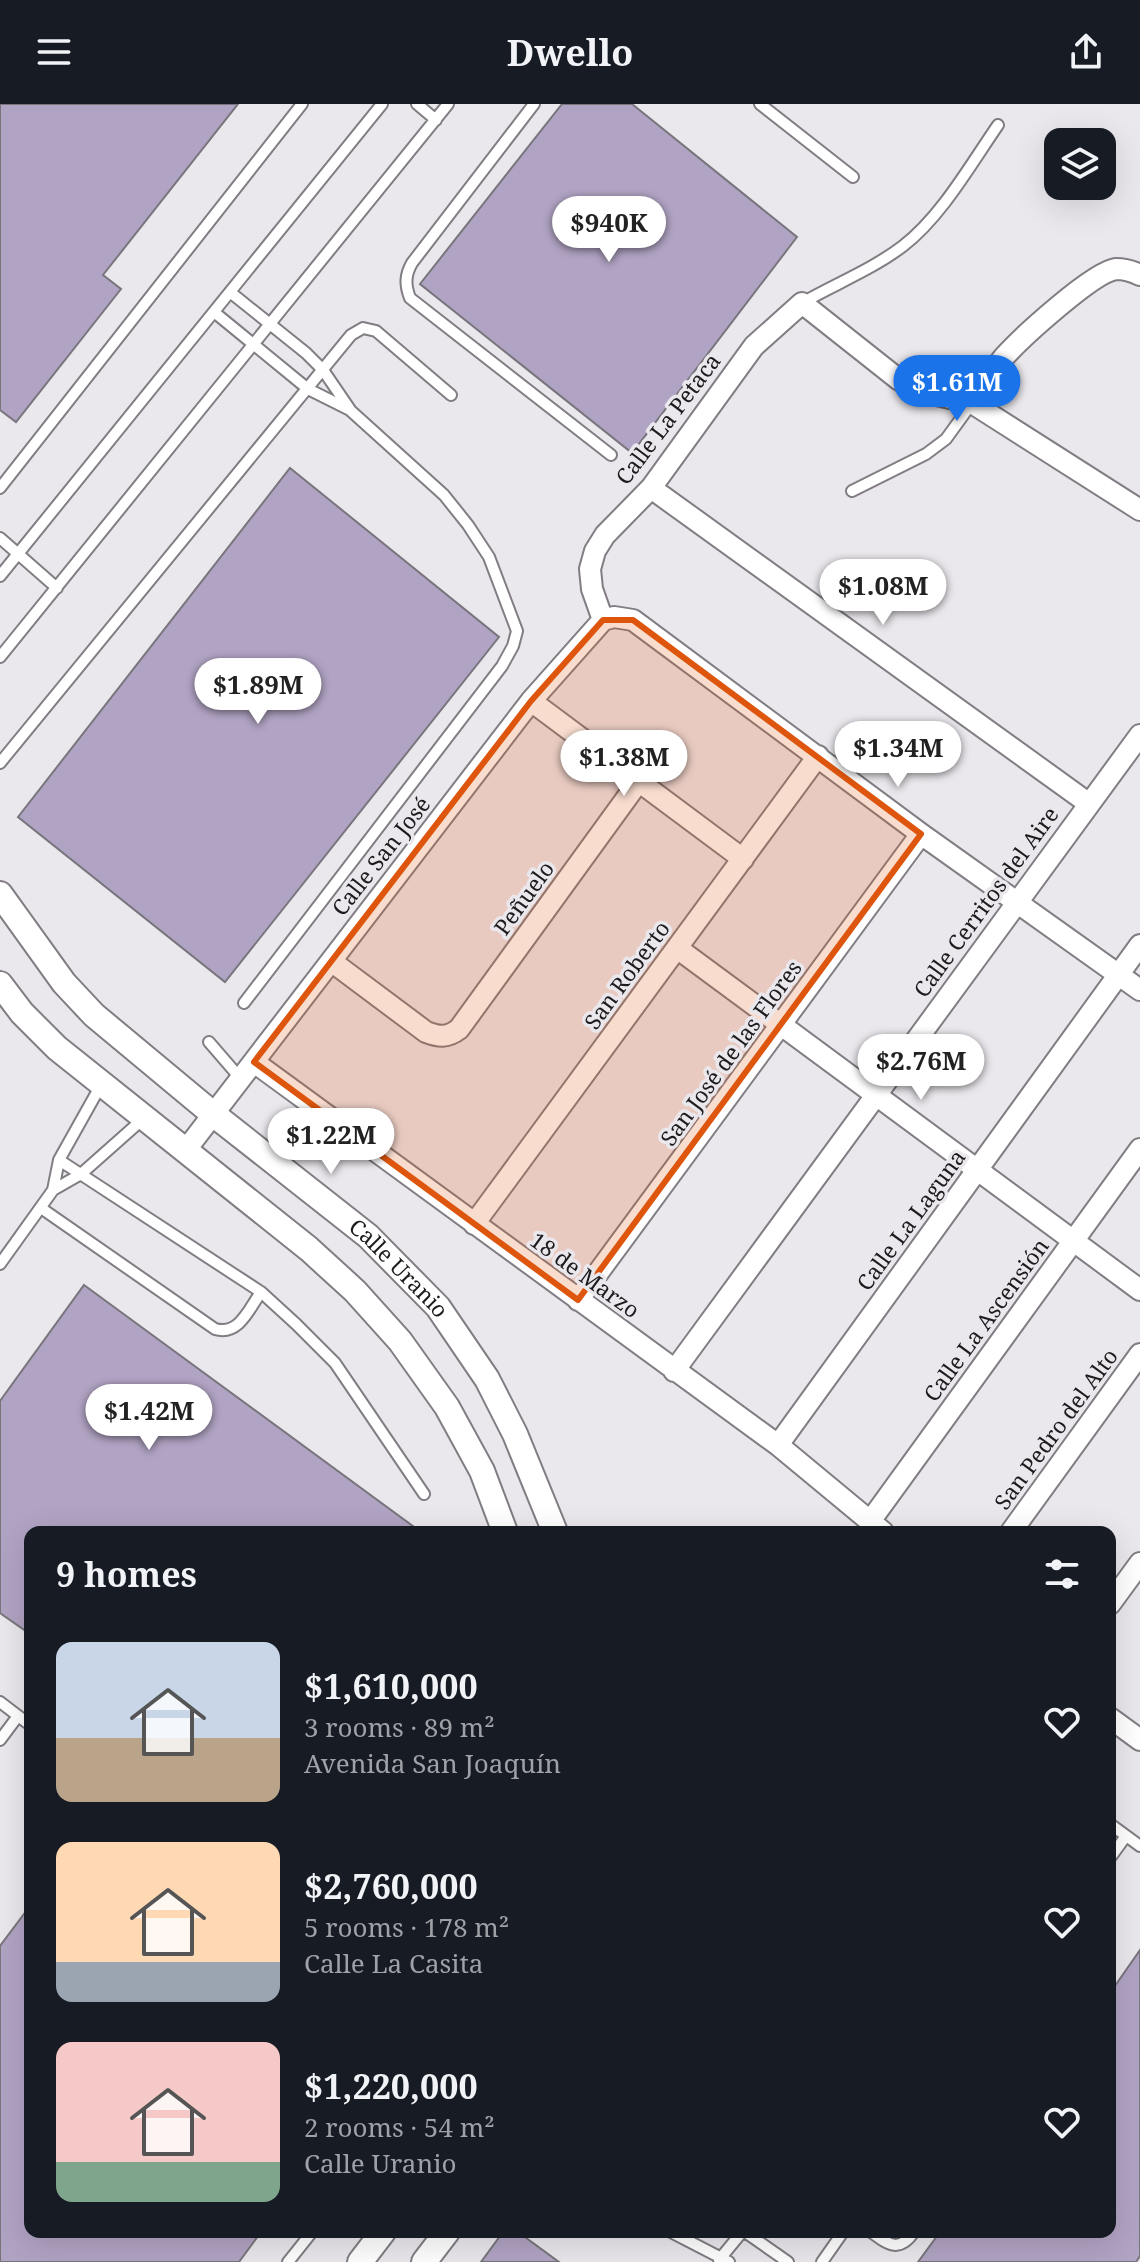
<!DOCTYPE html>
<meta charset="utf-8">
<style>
:root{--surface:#171b24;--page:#20242c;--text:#f1f3f6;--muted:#9ea1a6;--accent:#1a73e8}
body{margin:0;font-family:"Noto Serif",serif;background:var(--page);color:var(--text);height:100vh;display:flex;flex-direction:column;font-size:30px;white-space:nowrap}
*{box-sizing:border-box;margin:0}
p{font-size:26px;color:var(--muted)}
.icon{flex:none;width:44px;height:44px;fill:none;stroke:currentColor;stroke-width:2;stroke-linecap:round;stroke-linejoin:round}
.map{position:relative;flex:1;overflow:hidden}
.details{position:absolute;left:24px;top:1422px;width:1092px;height:712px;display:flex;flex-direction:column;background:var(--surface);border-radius:16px;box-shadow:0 8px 32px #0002}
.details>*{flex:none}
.fabs{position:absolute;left:1044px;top:24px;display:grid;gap:16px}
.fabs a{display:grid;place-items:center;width:72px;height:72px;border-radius:16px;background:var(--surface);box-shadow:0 8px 32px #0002;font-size:40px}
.price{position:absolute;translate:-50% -68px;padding:0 18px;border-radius:28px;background:#fff;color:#222;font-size:26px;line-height:52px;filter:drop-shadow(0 2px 4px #0008)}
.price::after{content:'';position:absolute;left:50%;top:48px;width:24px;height:18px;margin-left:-12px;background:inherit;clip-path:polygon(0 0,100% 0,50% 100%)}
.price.active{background:var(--accent);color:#fff}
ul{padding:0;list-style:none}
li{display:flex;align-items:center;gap:24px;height:200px;padding:0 32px}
li span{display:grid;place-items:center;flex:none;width:224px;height:160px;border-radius:16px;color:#555}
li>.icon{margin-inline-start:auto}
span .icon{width:96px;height:96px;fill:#fffc;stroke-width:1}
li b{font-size:34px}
h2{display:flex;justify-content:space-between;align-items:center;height:96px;padding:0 32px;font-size:34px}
header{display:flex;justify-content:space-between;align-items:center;height:104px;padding:0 32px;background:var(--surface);font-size:36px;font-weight:700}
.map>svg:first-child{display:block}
.building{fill:#b1a3c3;stroke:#78767c;stroke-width:2}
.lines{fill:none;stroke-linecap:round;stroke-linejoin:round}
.service-casing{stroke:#817d83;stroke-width:14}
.minor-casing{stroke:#817d83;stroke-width:24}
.tertiary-casing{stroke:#817d83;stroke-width:28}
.service{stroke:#fff;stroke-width:10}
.minor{stroke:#fff;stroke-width:20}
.tertiary{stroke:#fff;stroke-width:24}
.marked{fill:#de560d;fill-opacity:0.2;stroke:#de560d;stroke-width:6;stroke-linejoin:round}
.labels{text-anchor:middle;stroke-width:7;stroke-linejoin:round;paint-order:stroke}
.street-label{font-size:22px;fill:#1c1b1d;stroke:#ebe8ed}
</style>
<header><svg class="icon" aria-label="menu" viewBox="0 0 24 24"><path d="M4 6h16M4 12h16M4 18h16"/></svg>Dwello<svg class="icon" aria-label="share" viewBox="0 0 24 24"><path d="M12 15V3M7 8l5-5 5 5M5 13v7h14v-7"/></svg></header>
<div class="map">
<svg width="1140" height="2158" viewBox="0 0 1140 2158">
<rect width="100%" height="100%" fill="#ebe8ed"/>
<path class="building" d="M 0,0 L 238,0 L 103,171 L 121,185 L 16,318 L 0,306 Z
M 562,0 L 632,0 L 797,133 L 632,349 L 420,180 Z
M 290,364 L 499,533 L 225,878 L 18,713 Z
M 84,1181 L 421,1428 L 30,1428 L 30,1530 L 0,1509 L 0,1297 Z
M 30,1802 L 30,2128 L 261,2128 L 239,2158 L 0,2158 L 0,1842 Z
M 1140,1846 L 1140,2152 L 1136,2158 L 918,2158 L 940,2128 L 1110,2128 L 1110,1889 Z
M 503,2128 L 518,2128 L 559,2158 L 481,2158 Z"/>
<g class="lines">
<defs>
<path id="service" d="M 417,0 L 436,16
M 534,0 L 412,159 C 405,171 405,181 410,194 L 611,351
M 760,0 L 853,73
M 230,188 L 306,249 L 323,266 L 351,307 L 444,391 L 468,421 L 489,453 L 517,527 L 513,542 L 502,562 L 244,899
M 802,199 C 835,180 873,165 903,142 C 941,113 971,60 998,21
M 214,208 L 308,285 L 350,306
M 0,384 L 302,0
M 852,387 L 926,350 L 946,335 L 972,299
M 0,434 L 57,484
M 0,472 L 382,0
M 0,553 L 448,0
M 0,659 L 351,231 L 363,224 L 376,227 L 451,291
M 209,938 L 241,975
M 59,1056 L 261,1188 L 296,1220 L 335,1259 L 424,1390
M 53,1086 L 81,1070 L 143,1015
M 41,1104 L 215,1225 C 239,1232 249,1205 261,1188
M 0,1160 L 53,1086 L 59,1056 L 101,981
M 0,1598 L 30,1621
M 0,1636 L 18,1612
M 1110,1720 L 1140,1742
M 1110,1754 L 1126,1732
M 671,2128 L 729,2158
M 745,2128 L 788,2158
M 871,2128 C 889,2141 899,2149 914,2128
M 719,2156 L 742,2128
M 288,2158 L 312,2128
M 822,2158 L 843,2128"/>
<path id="minor" d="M 972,299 C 982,284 992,268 1004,253 C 1021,234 1093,168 1116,165 C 1125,165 1132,167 1140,171
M 651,384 L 1088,699
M 603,516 L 592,485 L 590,465 L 595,447 L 605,431 L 651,384 L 754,242 L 802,199 L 898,275 L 919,287 L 972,299 L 1140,406
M 531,597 L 743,755
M 677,844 L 1140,1186
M 331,857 L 426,928 C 439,933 447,934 459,925 L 639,677
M 254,958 L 778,1341 L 883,1428
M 185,1047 L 531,597 L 603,516 L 614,513 L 633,516 L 921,730 L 1140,886
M 474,1120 L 818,652
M 578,1196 L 921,730
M 674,1267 L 1140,631
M 778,1341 L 1140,841
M 871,1416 L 1140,1045
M 1011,1428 L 1140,1250
M 1110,1500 L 1140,1459
M 1110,1614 L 1140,1636"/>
<g id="tertiary">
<path id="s1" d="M 0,790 L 64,879 L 94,911 L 213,1010 L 368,1132 L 438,1203 L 487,1275 L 515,1330 L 555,1428"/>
<path d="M 0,880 L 22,909 L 57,944 L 309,1145 L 355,1187 L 400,1237 L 447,1303 L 482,1367 L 505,1428"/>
<path d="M 360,2158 L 383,2128"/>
<path d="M 424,2158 L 447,2128"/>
</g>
</defs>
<use href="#service" class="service-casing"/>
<use href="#minor" class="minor-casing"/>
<use href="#tertiary" class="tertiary-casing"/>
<use href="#service" class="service"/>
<use href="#minor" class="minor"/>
<use href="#tertiary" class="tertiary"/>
</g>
<path class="marked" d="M 603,516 L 633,516 L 921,730 L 578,1196 L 254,958 L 531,597 Z"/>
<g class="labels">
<g class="street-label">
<text transform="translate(668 315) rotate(-53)" y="8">Calle La Petaca</text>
<text transform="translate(381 752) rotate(-52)" y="8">Calle San José</text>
<text transform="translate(524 794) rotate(-54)" y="8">Peñuelo</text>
<text transform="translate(986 798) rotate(-54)" y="8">Calle Cerritos del Aire</text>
<text transform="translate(627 871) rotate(-54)" y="8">San Roberto</text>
<text transform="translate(731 949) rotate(-54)" y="8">San José de las Flores</text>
<text transform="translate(911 1116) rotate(-54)" y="8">Calle La Laguna</text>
<text dy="8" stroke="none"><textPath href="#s1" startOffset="550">Calle Uranio</textPath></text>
<text transform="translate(585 1171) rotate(36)" y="8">18 de Marzo</text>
<text transform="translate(986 1216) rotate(-54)" y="8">Calle La Ascensión</text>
<text transform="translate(1056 1325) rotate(-54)" y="8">San Pedro del Alto</text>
</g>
</g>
</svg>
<div class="fabs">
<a><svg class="icon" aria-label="layers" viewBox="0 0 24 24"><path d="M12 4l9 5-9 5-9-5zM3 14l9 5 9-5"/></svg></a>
</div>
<b class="price" style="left:609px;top:160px">$940K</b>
<b class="price active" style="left:957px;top:319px">$1.61M</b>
<b class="price" style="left:883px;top:523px">$1.08M</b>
<b class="price" style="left:258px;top:622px">$1.89M</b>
<b class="price" style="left:898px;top:685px">$1.34M</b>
<b class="price" style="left:624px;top:694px">$1.38M</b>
<b class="price" style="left:921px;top:998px">$2.76M</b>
<b class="price" style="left:331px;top:1072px">$1.22M</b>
<b class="price" style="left:149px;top:1348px">$1.42M</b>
<section class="details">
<h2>9 homes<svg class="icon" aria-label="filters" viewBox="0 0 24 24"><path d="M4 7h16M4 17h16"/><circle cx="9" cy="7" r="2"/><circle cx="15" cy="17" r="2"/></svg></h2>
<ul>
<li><span style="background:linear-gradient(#c9d6e8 60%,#b9a48a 0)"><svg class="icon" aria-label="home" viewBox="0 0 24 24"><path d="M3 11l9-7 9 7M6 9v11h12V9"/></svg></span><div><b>$1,610,000</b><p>3 rooms · 89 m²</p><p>Avenida San Joaquín</p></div><svg class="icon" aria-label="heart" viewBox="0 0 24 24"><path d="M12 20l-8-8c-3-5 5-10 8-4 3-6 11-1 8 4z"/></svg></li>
<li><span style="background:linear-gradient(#ffd9b3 75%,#9aa5b1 0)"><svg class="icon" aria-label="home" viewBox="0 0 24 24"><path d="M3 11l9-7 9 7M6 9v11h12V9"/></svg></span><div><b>$2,760,000</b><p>5 rooms · 178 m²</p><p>Calle La Casita</p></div><svg class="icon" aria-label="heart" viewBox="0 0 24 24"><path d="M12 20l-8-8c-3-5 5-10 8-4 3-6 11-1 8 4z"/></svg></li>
<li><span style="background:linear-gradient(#f6c9c9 75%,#7fa58c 0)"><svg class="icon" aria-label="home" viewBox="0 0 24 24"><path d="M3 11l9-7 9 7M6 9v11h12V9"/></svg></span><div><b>$1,220,000</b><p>2 rooms · 54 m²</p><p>Calle Uranio</p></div><svg class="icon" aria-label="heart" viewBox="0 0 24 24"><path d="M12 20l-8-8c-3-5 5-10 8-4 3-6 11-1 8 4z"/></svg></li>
</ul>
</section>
</div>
